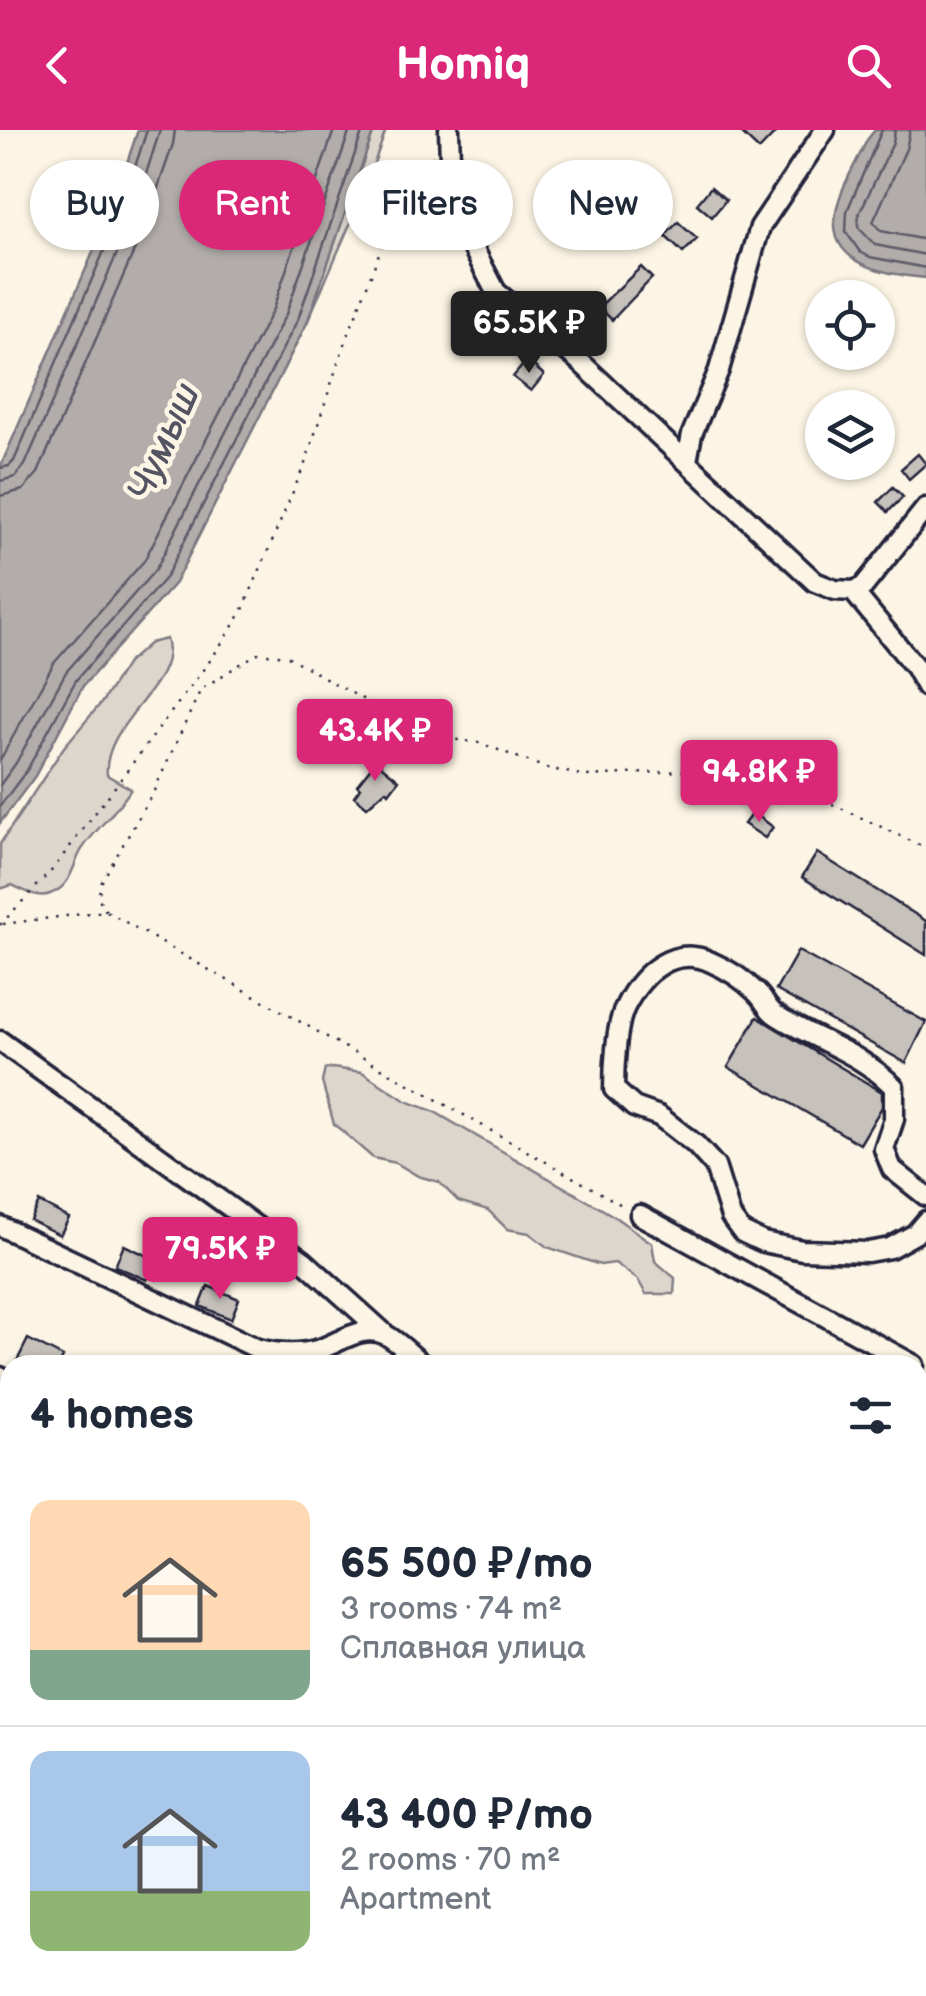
<!DOCTYPE html>
<meta charset="utf-8">
<style>
:root{--surface:#fff;--page:#f6f6f7;--text:#1f2937;--muted:#747a83;--line:#e0e1e3;--accent:#db2777}
body{margin:0;font-family:"Balsamiq Sans",sans-serif;background:var(--page);color:var(--text);height:100vh;display:flex;flex-direction:column;font-size:38px;white-space:nowrap}
*{box-sizing:border-box;margin:0}
p{font-size:32px;color:var(--muted)}
.icon{flex:none;width:55px;height:55px;fill:none;stroke:currentColor;stroke-width:2;stroke-linecap:round;stroke-linejoin:round}
.map{position:relative;flex:1;overflow:hidden}
.drawer{position:absolute;left:0px;top:1225px;width:928px;height:642px;display:flex;flex-direction:column;background:var(--surface);border-radius:30px 30px 0 0;box-shadow:0 2px 8px #0004}
.drawer>*{flex:none}
.banner{position:absolute;left:30px;top:30px;width:868px;height:90px;display:flex;gap:20px}
.controls{position:absolute;left:805px;top:150px;display:grid;gap:20px}
.controls a{display:grid;place-items:center;width:90px;height:90px;border-radius:50%;background:var(--surface);box-shadow:0 2px 8px #0004;font-size:50px}
.price{position:absolute;translate:-50% -85px;padding:0 22px;border-radius:10px;background:var(--accent);color:#fff;font-size:32px;line-height:65px;filter:drop-shadow(0 2px 5px #0008)}
.price::after{content:'';position:absolute;left:50%;top:60px;width:30px;height:22px;margin-left:-15px;background:inherit;clip-path:polygon(0 0,100% 0,50% 100%)}
.price.on{background:#222;color:#fff}
ul{padding:0;list-style:none}
li{display:flex;align-items:center;gap:30px;height:250px;padding:0 30px}
li+li{border-top:2px solid var(--line)}
li span{display:grid;place-items:center;flex:none;width:280px;height:200px;border-radius:20px;color:#555}
li>.icon{margin-inline-start:auto}
span .icon{width:120px;height:120px;fill:#fffc;stroke-width:1}
li b{font-size:42px}
h2{display:flex;justify-content:space-between;align-items:center;height:120px;padding:0 30px;font-size:42px}
.tag{padding:0 35px;border-radius:45px;background:var(--surface);box-shadow:0 2px 8px #0004;font-size:35px;line-height:90px}
.tag.on{background:var(--accent);color:#fff}
header{display:flex;justify-content:space-between;align-items:center;height:130px;padding:0 30px;background:var(--accent);color:#fff;font-size:45px;font-weight:700}
.map>svg:first-child{display:block}
.green{fill:#dcd6cc;stroke:#7f7c84;stroke-width:2.5}
.water{fill:#b2adab;stroke:#78757e;stroke-width:2.5}
.lines{fill:none;stroke-linecap:round;stroke-linejoin:round}
.shore{stroke:#5c5a68;stroke-width:2.5}
.building{fill:#c6c1bb;stroke:#22223b;stroke-width:2.5}
.minor-casing{stroke:#22223b;stroke-width:25}
.path{stroke:#22223b;stroke-width:2.5;stroke-dasharray:2.5 8;stroke-linecap:butt}
.minor{stroke:#fcf5e5;stroke-width:18}
.labels{text-anchor:middle;stroke-width:9;stroke-linejoin:round;paint-order:stroke}
.water-label{font-size:38px;font-style:italic;fill:#545362;stroke:#fcf5e5}
</style>
<header><svg class="icon" aria-label="back" viewBox="0 0 24 24"><path d="M15 5l-7 7 7 7"/></svg>Homiq<svg class="icon" aria-label="search" viewBox="0 0 24 24"><circle cx="10" cy="10" r="6"/><path d="M15 15l6 6"/></svg></header>
<div class="map">
<svg width="926" height="1866" viewBox="0 0 926 1866">
<rect width="100%" height="100%" fill="#fcf5e5"/>
<filter id="ink" filterUnits="userSpaceOnUse"><feTurbulence type="fractalNoise" baseFrequency=".01" numOctaves="2"/><feDisplacementMap in="SourceGraphic" scale="20" xChannelSelector="R" yChannelSelector="G"/><feConvolveMatrix kernelMatrix="1 2 1 2 8 2 1 2 1" color-interpolation-filters="sRGB"/></filter>
<g filter="url(#ink)">
<path class="green" d="M 374,0 L 386,0 L 363,64 L 307,193 Z
M 166,509 C 181,554 102,592 107,645 L 131,659 C 117,682 93,701 81,721 C 72,737 71,757 50,764 C 38,769 23,760 12,755 L 0,759 L 0,714 L 64,617 L 102,572 L 127,533 L 150,513 Z
M 332,938 L 362,942 L 406,971 L 433,981 L 612,1085 L 652,1113 L 655,1131 L 675,1148 L 674,1164 L 646,1164 L 638,1150 L 615,1133 L 600,1135 L 547,1117 L 529,1103 L 507,1099 L 488,1080 L 458,1071 L 439,1052 L 418,1046 L 396,1033 L 373,1028 L 334,994 L 322,952 L 325,939 Z
M 10,1382 L 10,1435 L 0,1437 L 0,1386 Z
M 0,1473 L 10,1473 L 10,1510 L 0,1515 Z
M 776,1858 L 872,1858 L 862,1866 L 832,1866 L 825,1860 L 810,1866 L 781,1866 Z"/>
<path class="water" d="M 138,0 L 374,0 L 307,193 L 175,453 L 83,556 L 35,646 L 0,693 L 0,338 L 110,83 Z
M 875,0 L 926,0 L 926,148 C 892,145 832,137 835,91 C 836,64 856,34 867,10 Z
M 0,1740 L 10,1749 L 10,1811 L 0,1809 Z
M 222,1858 L 480,1858 L 482,1866 L 217,1866 Z"/>
<g class="lines">
<path class="shore" d="M 882,0 L 847,81 L 846,102 L 860,122 L 870,127 L 926,138
M 895,0 L 893,13 L 859,84 L 858,97 L 875,115 L 926,125
M 910,0 L 906,19 L 873,92 L 881,101 L 926,110
M 0,338 L 9,336 L 14,331 L 119,86 L 147,0
M 0,351 L 15,347 L 25,335 L 131,91 L 160,0
M 0,366 L 23,360 L 38,343 L 144,98 L 173,14 L 175,0
M 0,630 L 54,533 L 144,431 L 273,179 L 334,0
M 0,655 L 16,633 L 66,542 L 156,439 L 286,184 L 350,0
M 0,676 L 27,640 L 76,550 L 166,447 L 298,189 L 363,0"/>
</g>
<path class="building" d="M 738,0 L 778,0 L 759,20 Z
M 711,57 L 726,70 L 712,87 L 697,74 Z
M 678,92 L 697,109 L 683,123 L 665,106 Z
M 641,137 L 652,148 L 612,190 L 599,177 Z
M 527,230 L 544,245 L 531,261 L 513,247 Z
M 918,324 L 926,334 L 909,349 L 901,339 Z
M 893,357 L 903,367 L 888,382 L 878,372 Z
M 376,631 L 399,650 L 389,663 L 386,660 L 367,677 L 354,666 L 360,658 L 357,655 Z
M 753,682 L 773,697 L 765,708 L 744,694 Z
M 817,723 L 926,791 L 926,825 L 802,747 Z
M 798,821 L 926,892 L 906,933 L 776,860 Z
M 757,887 L 882,962 L 882,977 L 860,1014 L 728,937 Z
M 39,1072 L 69,1088 L 60,1105 L 30,1090 Z
M 124,1115 L 157,1130 L 147,1150 L 115,1136 Z
M 208,1156 L 239,1169 L 231,1189 L 200,1176 Z
M 28,1209 L 63,1227 L 59,1235 L 29,1235 L 18,1229 Z"/>
<g class="lines">
<defs>
<path id="minor" d="M 449,0 L 451,59 L 467,106 L 496,162 L 576,228 L 815,452 L 835,460 L 853,461
M 687,331 L 692,304 L 719,240 L 760,97 L 825,0
M 853,461 L 915,537 L 926,557
M 853,461 L 863,457 L 926,378
M 0,911 L 304,1131 L 385,1204
M 926,1066 L 892,1039 L 884,1019 L 894,989 L 894,957 C 860,922 816,911 776,885 C 767,879 764,869 756,862 C 744,850 727,839 711,832 C 674,815 643,842 626,875 C 616,893 614,937 614,959 L 634,977 L 659,986 L 696,1015 L 715,1036 L 731,1087 L 742,1102 L 763,1112 L 802,1120 L 868,1122 L 890,1118 L 915,1104 L 926,1091
M 640,1085 L 914,1235
M 0,1096 L 258,1219 C 278,1224 300,1225 320,1219 C 341,1212 363,1193 386,1205 C 399,1212 412,1226 423,1235
M 0,1247 L 10,1252
M 0,1378 L 10,1376
M 918,1571 L 926,1567
M 918,1777 L 926,1779
M 724,1858 L 727,1866
M 677,1866 L 678,1858"/>
</defs>
<use href="#minor" class="minor-casing"/>
<path class="path" d="M 106,781 L 98,767 L 102,751 L 153,663 L 201,559 L 258,523 L 287,526 L 399,590 L 437,607 L 480,613 L 546,638 L 586,646 L 723,639 L 766,643 L 926,718
M 3,794 L 106,781 L 625,1077
M 0,795 L 53,739 L 212,528 L 242,482 L 306,331 L 340,227 L 398,73 L 433,26"/>
<use href="#minor" class="minor"/>
</g>
</g>
<g class="labels">
<g class="water-label">
<text transform="translate(163 312) rotate(-66)" y="13">Чумыш</text>
</g>
</g>
</svg>
<div class="controls">
<a><svg class="icon" aria-label="locate" viewBox="0 0 24 24"><circle cx="12" cy="12" r="6"/><path d="M12 2v4M12 18v4M2 12h4M18 12h4"/></svg></a>
<a><svg class="icon" aria-label="layers" viewBox="0 0 24 24"><path d="M12 4l9 5-9 5-9-5zM3 14l9 5 9-5"/></svg></a>
</div>
<b class="price on" style="left:529px;top:246px">65.5K ₽</b>
<b class="price" style="left:375px;top:654px">43.4K ₽</b>
<b class="price" style="left:759px;top:695px">94.8K ₽</b>
<b class="price" style="left:220px;top:1172px">79.5K ₽</b>
<div class="banner">
<a class="tag">Buy</a>
<a class="tag on">Rent</a>
<a class="tag">Filters</a>
<a class="tag">New</a>
</div>
<section class="drawer">
<h2>4 homes<svg class="icon" aria-label="filters" viewBox="0 0 24 24"><path d="M4 7h16M4 17h16"/><circle cx="9" cy="7" r="2"/><circle cx="15" cy="17" r="2"/></svg></h2>
<ul>
<li><span style="background:linear-gradient(#ffd9b3 75%,#7fa58c 0)"><svg class="icon" aria-label="home" viewBox="0 0 24 24"><path d="M3 11l9-7 9 7M6 9v11h12V9"/></svg></span><div><b>65 500 ₽/mo</b><p>3 rooms · 74 m²</p><p>Сплавная улица</p></div></li>
<li><span style="background:linear-gradient(#a9c7e8 70%,#8fb573 0)"><svg class="icon" aria-label="home" viewBox="0 0 24 24"><path d="M3 11l9-7 9 7M6 9v11h12V9"/></svg></span><div><b>43 400 ₽/mo</b><p>2 rooms · 70 m²</p><p>Apartment</p></div></li>
</ul>
</section>
</div>
